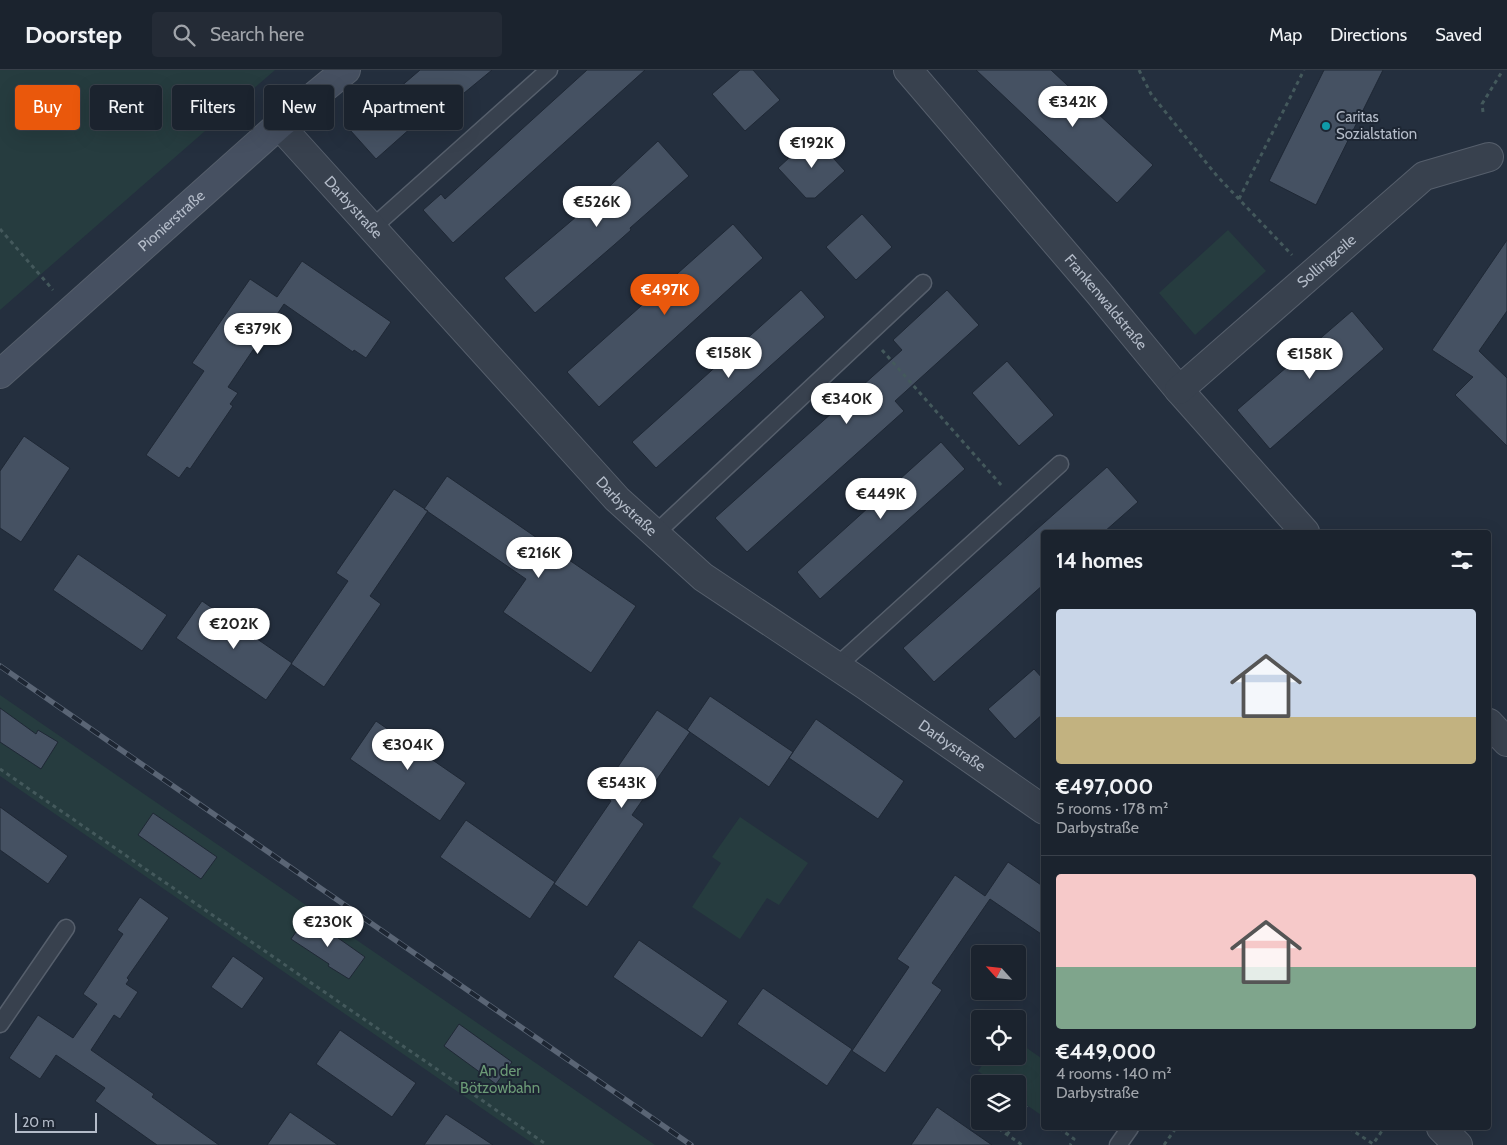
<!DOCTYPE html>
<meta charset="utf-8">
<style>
:root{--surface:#1b232e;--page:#242b36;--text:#f1f3f6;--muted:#a0a4aa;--line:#39404a;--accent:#ea580c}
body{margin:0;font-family:Cabin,sans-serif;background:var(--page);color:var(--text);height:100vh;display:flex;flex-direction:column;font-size:19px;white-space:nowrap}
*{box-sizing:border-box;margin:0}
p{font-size:16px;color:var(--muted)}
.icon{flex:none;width:28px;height:28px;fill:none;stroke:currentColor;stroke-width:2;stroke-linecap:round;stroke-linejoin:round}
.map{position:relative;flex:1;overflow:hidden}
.side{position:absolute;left:1041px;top:460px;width:450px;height:600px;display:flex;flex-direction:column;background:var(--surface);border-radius:5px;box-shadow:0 5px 20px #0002,0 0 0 1px var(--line)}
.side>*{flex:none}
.top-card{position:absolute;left:15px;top:15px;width:475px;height:45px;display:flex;gap:10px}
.needle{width:32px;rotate:297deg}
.controls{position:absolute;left:971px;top:875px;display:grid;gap:10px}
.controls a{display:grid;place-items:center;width:55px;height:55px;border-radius:5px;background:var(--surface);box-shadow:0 5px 20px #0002,0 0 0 1px var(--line);font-size:25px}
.scale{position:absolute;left:15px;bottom:12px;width:82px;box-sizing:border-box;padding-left:5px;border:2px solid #b4bcc9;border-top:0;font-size:14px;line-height:18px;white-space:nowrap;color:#b4bcc9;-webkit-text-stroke:4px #1d2633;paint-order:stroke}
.price{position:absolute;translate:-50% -42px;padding:0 11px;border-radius:18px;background:#fff;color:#222;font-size:16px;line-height:32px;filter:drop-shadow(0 1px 2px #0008)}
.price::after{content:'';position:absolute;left:50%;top:30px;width:15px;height:11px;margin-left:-8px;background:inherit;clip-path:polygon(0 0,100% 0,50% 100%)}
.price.selected{background:var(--accent);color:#fff}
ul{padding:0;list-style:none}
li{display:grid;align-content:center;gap:10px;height:265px;padding:0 15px}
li+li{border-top:1px solid var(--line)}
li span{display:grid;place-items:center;height:155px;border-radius:5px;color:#555}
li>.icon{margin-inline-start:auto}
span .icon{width:90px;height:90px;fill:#fffc;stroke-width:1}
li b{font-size:21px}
h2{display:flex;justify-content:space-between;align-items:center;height:60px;padding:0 15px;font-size:21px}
.chip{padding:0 18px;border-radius:5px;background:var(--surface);box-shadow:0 5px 20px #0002,0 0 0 1px var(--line);font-size:18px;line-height:45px}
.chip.selected{background:var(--accent);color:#fff}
header{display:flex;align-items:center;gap:30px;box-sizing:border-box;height:70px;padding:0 25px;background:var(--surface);border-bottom:1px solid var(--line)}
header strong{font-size:24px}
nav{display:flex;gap:28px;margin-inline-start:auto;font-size:18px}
.search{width:350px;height:45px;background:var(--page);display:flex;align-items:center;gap:12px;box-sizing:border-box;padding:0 18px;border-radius:5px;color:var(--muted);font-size:19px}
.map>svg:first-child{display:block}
.green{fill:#263c3f}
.building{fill:#455162;stroke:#1f2835}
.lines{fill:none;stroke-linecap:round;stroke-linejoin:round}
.lane-casing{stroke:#565f6c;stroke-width:19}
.street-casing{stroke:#565f6c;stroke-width:30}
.secondary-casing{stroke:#565f6c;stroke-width:30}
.path{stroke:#44595c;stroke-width:3;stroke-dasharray:4 4;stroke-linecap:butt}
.lane{stroke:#38414e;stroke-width:16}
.street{stroke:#38414e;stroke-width:28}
.secondary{stroke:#465061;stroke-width:28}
.rail-casing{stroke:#5a6575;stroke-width:5.5}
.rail{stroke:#1d2633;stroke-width:4;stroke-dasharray:11;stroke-linecap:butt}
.culture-dot{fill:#0f9aa8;stroke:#1d2633;stroke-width:2}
.labels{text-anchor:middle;stroke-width:4;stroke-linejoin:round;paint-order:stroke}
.poi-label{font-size:15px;fill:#b4bcc9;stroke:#1d2633;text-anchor:start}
.street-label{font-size:15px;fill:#b4bcc9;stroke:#1d2633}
.park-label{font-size:15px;fill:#6b9a76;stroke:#1d2633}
</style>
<header>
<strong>Doorstep</strong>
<div class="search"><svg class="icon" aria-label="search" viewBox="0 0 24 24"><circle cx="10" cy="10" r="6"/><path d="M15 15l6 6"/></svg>Search here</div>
<nav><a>Map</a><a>Directions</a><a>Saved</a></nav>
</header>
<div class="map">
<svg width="1507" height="1075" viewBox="0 0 1507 1075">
<rect width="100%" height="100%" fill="#242f3e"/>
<path class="green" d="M 0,0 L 275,0 L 0,240 Z
M 1228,160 L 1266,201 L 1195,265 L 1159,223 Z
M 0,625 L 655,1075 L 535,1075 L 0,706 Z
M 740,747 L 808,793 L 779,835 L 767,828 L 740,869 L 692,837 L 721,793 L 712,787 Z
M 1018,972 L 1044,990 L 1044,1047 L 1018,1029 L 1018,1014 L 996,1014 L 978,1001 L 989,986 L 1018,986 Z"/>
<path class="building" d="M 420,0 L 492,0 L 435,47 L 430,41 L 376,89 L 350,60 Z
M 587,0 L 645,0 L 453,173 L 423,140 L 441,124 L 445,129 Z
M 740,0 L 753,0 L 780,30 L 745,61 L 712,24 Z
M 976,0 L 1051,0 L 1153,95 L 1117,133 Z
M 1324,0 L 1383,0 L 1316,135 L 1269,111 Z
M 813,66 L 845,101 L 815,128 L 806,128 L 778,98 Z
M 658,71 L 689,106 L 630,158 L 631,160 L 614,175 L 535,243 L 504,208 L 583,141 Z
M 862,144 L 892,177 L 856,210 L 826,177 Z
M 733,154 L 763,188 L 599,337 L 567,302 Z
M 1507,170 L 1507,241 L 1479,281 L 1507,308 L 1507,376 L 1455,325 L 1473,307 L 1432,280 Z
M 302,191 L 391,252 L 366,288 L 354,280 L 353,282 L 284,234 L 228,317 L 238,323 L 230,334 L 233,336 L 190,399 L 187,397 L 179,408 L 146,385 L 204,301 L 192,293 L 250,209 L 277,227 Z
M 801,220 L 825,247 L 656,398 L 632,372 Z
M 947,220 L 979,255 L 895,331 L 904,341 L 747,482 L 715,448 L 902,280 L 893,270 Z
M 1352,241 L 1384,279 L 1270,379 L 1237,340 Z
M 1007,291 L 1054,345 L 1019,376 L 972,323 Z
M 24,366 L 70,398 L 21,472 L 0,458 L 0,401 Z
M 941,372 L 965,399 L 820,529 L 797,502 Z
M 1107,397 L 1138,432 L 1104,462 L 1044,462 L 1044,514 L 934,612 L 903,578 Z
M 447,406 L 636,536 L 591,603 L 503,542 L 526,509 L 424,439 Z
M 394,419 L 428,441 L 370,526 L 381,534 L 324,617 L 291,594 L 348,511 L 336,503 Z
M 78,484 L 167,545 L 142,581 L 53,520 Z
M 202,531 L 292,593 L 266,630 L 176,568 Z
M 1034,599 L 1044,610 L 1044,643 L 1015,669 L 988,639 Z
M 710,626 L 793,682 L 769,717 L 687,660 Z
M 0,638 L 36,664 L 38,660 L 58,672 L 41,699 L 0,672 Z
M 657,640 L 690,662 L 632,745 L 644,754 L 587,837 L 554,814 L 611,731 L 600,723 Z
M 816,649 L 904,711 L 878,749 L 789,688 Z
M 376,651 L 466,713 L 440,751 L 350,689 Z
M 0,737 L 68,786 L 48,814 L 0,780 Z
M 153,743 L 217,787 L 201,809 L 138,765 Z
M 466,750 L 555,812 L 530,849 L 440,787 Z
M 1008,792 L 1044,817 L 1044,866 L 990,829 L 932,913 L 942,920 L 885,1003 L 852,981 L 909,897 L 897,889 L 955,805 L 985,826 Z
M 140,827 L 169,848 L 127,908 L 129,910 L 126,914 L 138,922 L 120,949 L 114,945 L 91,980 L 154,1024 L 152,1027 L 219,1075 L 157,1075 L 95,1031 L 105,1018 L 56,985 L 40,1009 L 9,988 L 38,945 L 73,968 L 97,934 L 83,924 L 123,864 L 117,860 Z
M 307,846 L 365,887 L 349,909 L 328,896 L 329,894 L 291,869 Z
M 639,870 L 728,931 L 702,968 L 613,907 Z
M 233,886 L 264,908 L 242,939 L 211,917 Z
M 763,918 L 852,979 L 827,1016 L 737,954 Z
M 459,954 L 512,992 L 496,1014 L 444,976 Z
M 340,960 L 416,1013 L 392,1047 L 316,994 Z
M 937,1037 L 992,1075 L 911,1075 Z
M 290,1042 L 338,1075 L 267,1075 Z
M 446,1044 L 493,1075 L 424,1075 Z"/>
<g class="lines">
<defs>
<path id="lane" d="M 372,158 L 549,0
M 656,463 L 923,213
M 837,596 L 1060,394
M 0,954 L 66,858
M 1118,1075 L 1130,1058"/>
<g id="street">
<path id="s1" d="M 908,0 L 1098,222 L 1179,320 L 1305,462"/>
<path id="s2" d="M 279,55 L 617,429 L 703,507 L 865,615 L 1044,740"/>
<path id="s3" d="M 1179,320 L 1424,106 L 1489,87"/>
<path d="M 1489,653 L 1507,672"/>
<path d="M 1441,1058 L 1458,1075"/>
</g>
<g id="secondary">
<path id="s4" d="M 0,304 L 279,55 L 346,0"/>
</g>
</defs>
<use href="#lane" class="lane-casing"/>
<use href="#street" class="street-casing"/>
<use href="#secondary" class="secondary-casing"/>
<path class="path" d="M 1139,0 L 1151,24 L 1217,106 L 1292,185
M 1483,42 L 1482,34 L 1503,0
M 1239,129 L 1304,0
M 0,159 L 53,220
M 882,280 L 1002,416
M 0,699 L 547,1075
M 1018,1050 L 1027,1036
M 992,1054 L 1022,1075
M 1059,1058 L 1074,1069 L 1070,1075
M 1349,1058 L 1373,1074 L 1384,1058
M 1007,1065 L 1017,1051
M 1164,1075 L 1176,1058"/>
<use href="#lane" class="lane"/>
<use href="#street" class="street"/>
<use href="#secondary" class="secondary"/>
<defs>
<path id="rail" d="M 0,596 L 691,1075"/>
</defs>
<use href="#rail" class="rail-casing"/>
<use href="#rail" class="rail"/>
</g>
<circle class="culture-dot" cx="1326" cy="56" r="5"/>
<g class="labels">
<g class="poi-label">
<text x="1336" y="52">Caritas<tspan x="1336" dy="17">Sozialstation</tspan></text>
</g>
<g class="street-label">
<text dy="5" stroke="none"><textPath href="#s2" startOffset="111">Darbystraße</textPath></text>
<text dy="5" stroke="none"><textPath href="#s4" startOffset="230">Pionierstraße</textPath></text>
<text dy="5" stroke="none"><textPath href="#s3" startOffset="196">Sollingzeile</textPath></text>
<text dy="5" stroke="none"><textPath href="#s1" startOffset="305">Frankenwaldstraße</textPath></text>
<text dy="5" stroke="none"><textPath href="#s2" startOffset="516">Darbystraße</textPath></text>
<text dy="5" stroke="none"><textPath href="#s2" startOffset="921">Darbystraße</textPath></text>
</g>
<g class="park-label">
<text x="500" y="1006">An der<tspan x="500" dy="17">Bötzowbahn</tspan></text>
</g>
</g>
</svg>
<div class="controls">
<a><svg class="needle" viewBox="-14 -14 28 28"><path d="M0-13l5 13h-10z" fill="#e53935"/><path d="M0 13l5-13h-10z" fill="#a0a4aa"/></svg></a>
<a><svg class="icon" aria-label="locate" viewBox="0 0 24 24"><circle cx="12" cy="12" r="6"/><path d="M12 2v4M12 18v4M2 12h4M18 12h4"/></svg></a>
<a><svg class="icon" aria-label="layers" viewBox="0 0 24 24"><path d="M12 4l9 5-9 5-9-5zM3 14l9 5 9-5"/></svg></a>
</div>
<div class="scale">20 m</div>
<b class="price" style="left:1073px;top:58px">€342K</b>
<b class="price" style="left:812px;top:99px">€192K</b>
<b class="price" style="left:597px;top:158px">€526K</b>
<b class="price selected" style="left:665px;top:246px">€497K</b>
<b class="price" style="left:258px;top:285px">€379K</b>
<b class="price" style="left:729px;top:309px">€158K</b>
<b class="price" style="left:1310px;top:310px">€158K</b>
<b class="price" style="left:847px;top:355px">€340K</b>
<b class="price" style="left:881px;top:450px">€449K</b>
<b class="price" style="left:539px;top:509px">€216K</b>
<b class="price" style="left:234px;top:580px">€202K</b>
<b class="price" style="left:408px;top:701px">€304K</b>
<b class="price" style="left:622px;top:739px">€543K</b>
<b class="price" style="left:328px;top:878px">€230K</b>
<div class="top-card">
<a class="chip selected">Buy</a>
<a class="chip">Rent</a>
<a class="chip">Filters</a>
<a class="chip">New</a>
<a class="chip">Apartment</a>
</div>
<section class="side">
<h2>14 homes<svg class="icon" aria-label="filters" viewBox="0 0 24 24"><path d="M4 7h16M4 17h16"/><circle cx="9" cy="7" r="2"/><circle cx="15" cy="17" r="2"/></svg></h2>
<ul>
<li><span style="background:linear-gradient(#c9d6e8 70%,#c2b280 0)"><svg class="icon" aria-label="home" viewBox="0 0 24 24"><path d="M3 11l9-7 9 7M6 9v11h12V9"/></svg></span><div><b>€497,000</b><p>5 rooms · 178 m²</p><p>Darbystraße</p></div></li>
<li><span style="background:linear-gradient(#f6c9c9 60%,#7fa58c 0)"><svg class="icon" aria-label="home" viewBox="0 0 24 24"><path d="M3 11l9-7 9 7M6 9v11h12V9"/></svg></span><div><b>€449,000</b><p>4 rooms · 140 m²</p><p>Darbystraße</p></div></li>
</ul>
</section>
</div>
